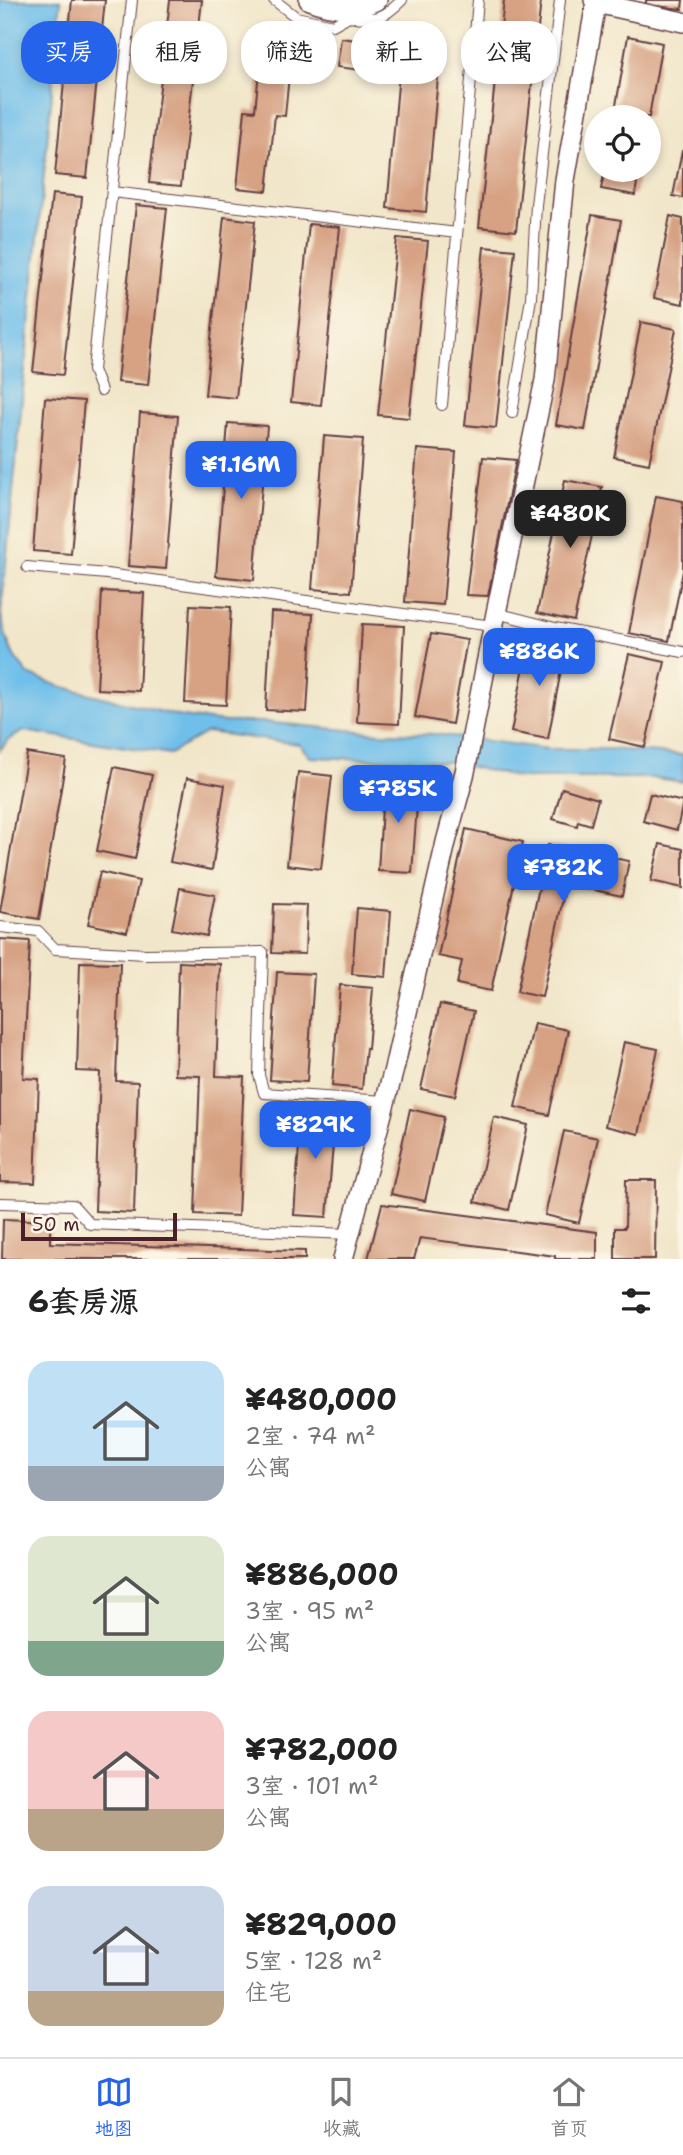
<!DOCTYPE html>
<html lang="zh">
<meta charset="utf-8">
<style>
:root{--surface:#fff;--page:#f2f2f2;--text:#222;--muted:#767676;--line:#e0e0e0;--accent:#2563eb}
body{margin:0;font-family:"Shantell Sans","LXGW WenKai TC",sans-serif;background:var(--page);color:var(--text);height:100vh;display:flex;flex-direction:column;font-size:26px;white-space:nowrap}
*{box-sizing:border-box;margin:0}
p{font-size:23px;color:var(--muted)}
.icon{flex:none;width:38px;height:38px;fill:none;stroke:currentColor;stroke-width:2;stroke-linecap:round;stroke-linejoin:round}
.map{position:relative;height:1259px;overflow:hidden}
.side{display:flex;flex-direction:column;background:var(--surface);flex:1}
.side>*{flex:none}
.top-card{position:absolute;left:21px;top:21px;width:642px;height:63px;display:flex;gap:14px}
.tools{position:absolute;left:584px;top:105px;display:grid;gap:14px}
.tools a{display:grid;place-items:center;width:77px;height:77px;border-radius:50%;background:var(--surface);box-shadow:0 4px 10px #0003;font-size:35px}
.scale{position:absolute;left:21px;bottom:18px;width:156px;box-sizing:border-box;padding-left:7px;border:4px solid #4a1f2b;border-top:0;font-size:19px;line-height:24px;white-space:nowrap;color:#4a1f2b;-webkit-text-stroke:5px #fcf5e5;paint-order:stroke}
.price{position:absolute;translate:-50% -60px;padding:0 16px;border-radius:14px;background:var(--accent);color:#fff;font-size:23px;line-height:46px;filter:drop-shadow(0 2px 4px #0008)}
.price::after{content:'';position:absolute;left:50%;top:42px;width:21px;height:16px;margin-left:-10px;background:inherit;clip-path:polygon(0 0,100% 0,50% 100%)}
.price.current{background:#222;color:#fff}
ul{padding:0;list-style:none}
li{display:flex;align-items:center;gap:21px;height:175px;padding:0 28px}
li span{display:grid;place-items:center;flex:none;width:196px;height:140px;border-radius:21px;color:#555}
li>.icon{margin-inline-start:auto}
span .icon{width:84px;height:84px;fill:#fffc;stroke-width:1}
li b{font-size:30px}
h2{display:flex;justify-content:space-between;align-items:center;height:84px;padding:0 28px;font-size:30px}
.pill{padding:0 24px;border-radius:28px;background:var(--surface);box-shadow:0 4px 10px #0003;font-size:24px;line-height:63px}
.pill.current{background:var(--accent);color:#fff}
.tab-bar{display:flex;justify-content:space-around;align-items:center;height:98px;border-top:2px solid var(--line);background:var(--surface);font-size:19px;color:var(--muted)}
.tab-bar a{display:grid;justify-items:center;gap:4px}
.tab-bar .current{color:var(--accent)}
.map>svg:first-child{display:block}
.water{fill:#6fbfea;stroke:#5c6f8a;stroke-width:2}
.building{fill:#d7a284}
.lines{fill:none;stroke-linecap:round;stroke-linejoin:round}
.service-casing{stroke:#633d43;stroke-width:12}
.minor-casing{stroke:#633d43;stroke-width:22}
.service{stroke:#fff;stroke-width:10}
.minor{stroke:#fff;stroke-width:19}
</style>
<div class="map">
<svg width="683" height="1259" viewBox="0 0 683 1259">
<rect width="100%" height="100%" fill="#fcf5e5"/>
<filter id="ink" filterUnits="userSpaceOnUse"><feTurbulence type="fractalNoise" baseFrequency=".0143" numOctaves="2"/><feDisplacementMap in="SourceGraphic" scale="14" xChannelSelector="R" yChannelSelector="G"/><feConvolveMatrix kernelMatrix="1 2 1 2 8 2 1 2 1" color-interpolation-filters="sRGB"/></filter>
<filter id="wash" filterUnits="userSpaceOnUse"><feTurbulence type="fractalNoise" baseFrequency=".00686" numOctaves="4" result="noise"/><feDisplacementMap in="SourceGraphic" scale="28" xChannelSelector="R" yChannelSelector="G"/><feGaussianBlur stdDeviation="1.57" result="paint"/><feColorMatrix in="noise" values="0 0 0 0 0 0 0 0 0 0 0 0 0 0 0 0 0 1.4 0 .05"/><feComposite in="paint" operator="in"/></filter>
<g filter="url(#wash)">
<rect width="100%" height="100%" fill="#f1e6c9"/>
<path class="water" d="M 0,0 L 61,0 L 1,614 L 6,637 L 14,656 L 28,674 L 59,686 L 182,717 L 226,722 L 263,722 L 379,733 L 435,734 L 548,749 L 610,749 L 683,755 L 683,782 L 655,778 L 521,778 L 449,762 L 310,757 L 299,744 L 207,732 L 170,754 L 24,731 L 8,740 L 0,750 Z"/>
<g id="blocks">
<path class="building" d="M 72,0 L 105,0 L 87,178 L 55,175 Z
M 170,0 L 202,0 L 181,186 L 149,183 Z
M 504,0 L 541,0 L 516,231 L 479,227 Z
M 646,0 L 683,0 L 682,9 L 646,5 Z
M 403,29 L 442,32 L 426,212 L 387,208 Z
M 263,31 L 293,34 L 285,116 L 275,115 L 267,191 L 237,188 L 245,110 L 255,111 Z
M 628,36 L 662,43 L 649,117 L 614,117 Z
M 341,38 L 380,43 L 376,72 L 337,67 Z
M 682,151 L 683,151 L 683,198 L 673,196 Z
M 605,170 L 639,170 L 635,195 L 601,189 Z
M 52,194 L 82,197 L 63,375 L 33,372 Z
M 136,205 L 167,208 L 148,385 L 117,382 Z
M 592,215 L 621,220 L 585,430 L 556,425 Z
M 670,216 L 683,219 L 683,304 L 654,298 Z
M 224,217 L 255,221 L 236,398 L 205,395 Z
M 309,224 L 340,227 L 321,405 L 291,402 Z
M 397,238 L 428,241 L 409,418 L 378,415 Z
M 484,247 L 515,250 L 496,428 L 465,425 Z
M 641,322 L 676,329 L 649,464 L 614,457 Z
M 45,398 L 84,401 L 71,554 L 33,551 Z
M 140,413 L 178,416 L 166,569 L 128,566 Z
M 228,423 L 267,426 L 254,580 L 216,576 Z
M 324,436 L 363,439 L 351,592 L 312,589 Z
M 417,449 L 456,452 L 443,605 L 405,602 Z
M 483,457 L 516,460 L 488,596 L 466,595 Z
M 565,480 L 602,487 L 574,621 L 537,613 Z
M 656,496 L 683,501 L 683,571 L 669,641 L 629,633 Z
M 102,591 L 144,593 L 139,691 L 97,689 Z
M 190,605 L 231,607 L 226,705 L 185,703 Z
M 271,612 L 313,614 L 307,712 L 266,710 Z
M 362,624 L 404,626 L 399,724 L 357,722 Z
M 431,634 L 467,640 L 452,724 L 415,717 Z
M 530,637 L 566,644 L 548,739 L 511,732 Z
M 629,654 L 665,662 L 645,747 L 609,739 Z
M 27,753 L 66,759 L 39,919 L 0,912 Z
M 114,767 L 152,775 L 135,859 L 97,851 Z
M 298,772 L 332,776 L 321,869 L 287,865 Z
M 384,777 L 419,779 L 412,873 L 378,871 Z
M 187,778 L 225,785 L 212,870 L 170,862 Z
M 562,788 L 598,799 L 591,825 L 578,821 L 577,826 L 553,819 Z
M 650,794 L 683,802 L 677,830 L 643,821 Z
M 466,829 L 523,842 L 491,991 L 457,984 L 462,961 L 438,956 Z
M 660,844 L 683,849 L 683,888 L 651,881 Z
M 548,845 L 629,861 L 622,896 L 566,884 L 542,997 L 517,992 Z
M 100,872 L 139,881 L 127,932 L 88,924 Z
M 180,888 L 215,895 L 207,936 L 172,929 Z
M 274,904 L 307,905 L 305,954 L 272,953 Z
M 357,908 L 391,911 L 386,977 L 352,974 Z
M 0,939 L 30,941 L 23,1078 L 39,1079 L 35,1183 L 0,1182 Z
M 80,962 L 120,963 L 116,1081 L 138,1082 L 134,1213 L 95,1211 L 100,1072 L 77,1071 Z
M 179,962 L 220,964 L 216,1076 L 244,1077 L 238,1216 L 195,1214 L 200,1076 L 175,1075 Z
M 277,972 L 314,974 L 307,1082 L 270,1080 Z
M 340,985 L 373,988 L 368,1049 L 366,1048 L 362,1089 L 332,1086 Z
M 440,1004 L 474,1011 L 455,1096 L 421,1089 Z
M 534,1023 L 568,1030 L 549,1115 L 515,1107 Z
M 624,1042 L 658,1049 L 639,1134 L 605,1126 Z
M 302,1105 L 336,1108 L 327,1217 L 294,1215 Z
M 410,1109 L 444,1117 L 425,1201 L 391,1194 Z
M 494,1117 L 528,1125 L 509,1210 L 475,1202 Z
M 564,1131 L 598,1138 L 579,1223 L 545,1215 Z
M 626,1180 L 656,1180 L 655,1259 L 615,1259 L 615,1228 L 625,1228 Z
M 382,1204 L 597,1232 L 597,1259 L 555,1259 L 555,1256 L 420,1238 L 414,1259 L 368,1259 Z
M 3,1219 L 50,1221 L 50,1243 L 305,1251 L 305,1259 L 2,1259 Z"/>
</g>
</g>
<g filter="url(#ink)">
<use href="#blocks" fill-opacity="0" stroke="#633d43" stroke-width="2"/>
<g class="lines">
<defs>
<path id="service" d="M 274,0 L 296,17 L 333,25 L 349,16 L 351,8
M 349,16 C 377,20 382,20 402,0
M 112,192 L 457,233
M 101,391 L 93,370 L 132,0
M 442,405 L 478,0
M 512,413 L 531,298 L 536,205 L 560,0
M 27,567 L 107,574 L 493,626
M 496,613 L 555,628 L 683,652
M 0,927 L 38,931 L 55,949 L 146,954 L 263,952 L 259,1075 L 264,1093 L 385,1101
M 0,1203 L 73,1205 L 90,1224 L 350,1234"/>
<path id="minor" d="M 309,0 C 332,9 355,12 377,0
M 596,3 L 683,22
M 343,1259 L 394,1069 L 446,842 L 465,772 L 496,613 L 545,380 L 565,180 L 596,3 L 594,0"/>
</defs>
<use href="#service" class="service-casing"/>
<use href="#minor" class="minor-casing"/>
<use href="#service" class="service"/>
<use href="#minor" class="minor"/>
</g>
</g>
</svg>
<div class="tools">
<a><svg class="icon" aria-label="locate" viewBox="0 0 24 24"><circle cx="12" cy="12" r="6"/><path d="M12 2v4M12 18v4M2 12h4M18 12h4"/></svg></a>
</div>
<div class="scale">50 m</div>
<b class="price" style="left:241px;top:501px">¥1.16M</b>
<b class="price current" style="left:570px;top:550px">¥480K</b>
<b class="price" style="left:539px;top:688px">¥886K</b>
<b class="price" style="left:398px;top:825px">¥785K</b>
<b class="price" style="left:563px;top:904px">¥782K</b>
<b class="price" style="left:315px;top:1161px">¥829K</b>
<div class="top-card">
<a class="pill current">买房</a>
<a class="pill">租房</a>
<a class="pill">筛选</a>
<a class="pill">新上</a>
<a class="pill">公寓</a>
</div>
</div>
<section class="side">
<h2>6套房源<svg class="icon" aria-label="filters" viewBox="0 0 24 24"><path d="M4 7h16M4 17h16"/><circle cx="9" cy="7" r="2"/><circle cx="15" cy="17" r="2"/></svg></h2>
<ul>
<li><span style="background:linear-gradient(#bfe0f5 75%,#9aa5b1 0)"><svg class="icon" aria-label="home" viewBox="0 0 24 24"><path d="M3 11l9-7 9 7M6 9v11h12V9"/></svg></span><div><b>¥480,000</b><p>2室 · 74 m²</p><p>公寓</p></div></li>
<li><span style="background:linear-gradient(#dfe7d0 75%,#7fa58c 0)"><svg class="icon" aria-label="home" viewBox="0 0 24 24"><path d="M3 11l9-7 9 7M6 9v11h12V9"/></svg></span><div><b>¥886,000</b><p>3室 · 95 m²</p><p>公寓</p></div></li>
<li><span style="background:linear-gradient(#f6c9c9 70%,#b9a48a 0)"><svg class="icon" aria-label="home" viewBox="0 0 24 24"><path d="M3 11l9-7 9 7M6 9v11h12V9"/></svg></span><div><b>¥782,000</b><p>3室 · 101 m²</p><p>公寓</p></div></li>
<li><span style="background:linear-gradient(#c9d6e8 75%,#b9a48a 0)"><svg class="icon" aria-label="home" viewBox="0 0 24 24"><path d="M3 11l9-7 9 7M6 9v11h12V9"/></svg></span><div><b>¥829,000</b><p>5室 · 128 m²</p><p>住宅</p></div></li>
</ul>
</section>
<nav class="tab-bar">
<a class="current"><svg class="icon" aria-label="map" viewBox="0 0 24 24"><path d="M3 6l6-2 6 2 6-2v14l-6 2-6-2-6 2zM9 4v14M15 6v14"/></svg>地图</a>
<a><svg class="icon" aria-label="saved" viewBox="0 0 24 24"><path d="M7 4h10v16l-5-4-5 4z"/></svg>收藏</a>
<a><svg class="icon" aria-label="home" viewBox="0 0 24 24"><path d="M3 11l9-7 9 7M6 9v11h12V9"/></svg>首页</a>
</nav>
